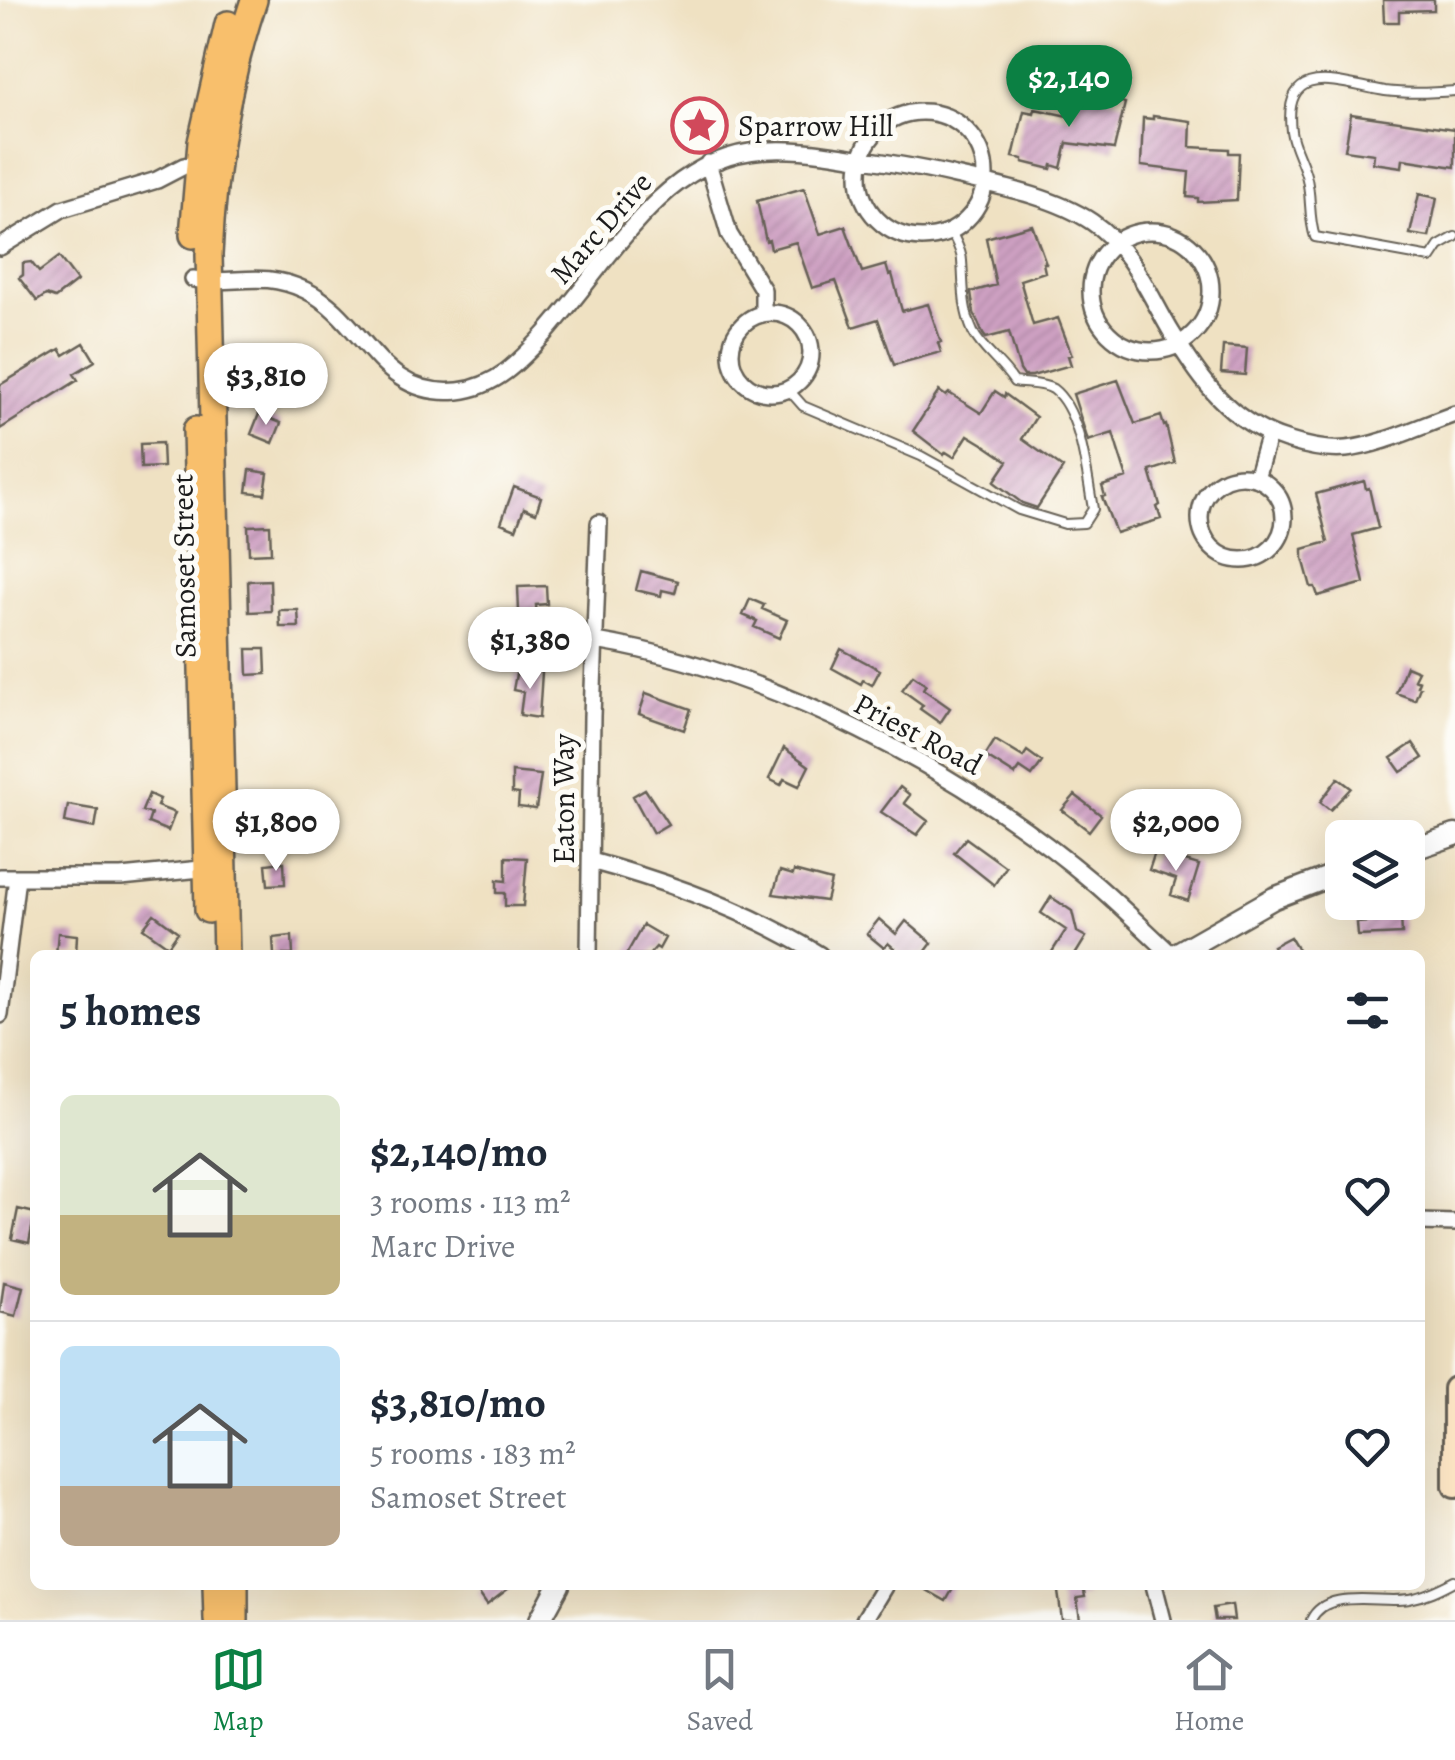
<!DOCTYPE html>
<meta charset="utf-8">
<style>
:root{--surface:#fff;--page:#f6f6f7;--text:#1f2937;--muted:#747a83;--line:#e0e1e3;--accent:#0b8043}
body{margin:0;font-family:Alegreya,serif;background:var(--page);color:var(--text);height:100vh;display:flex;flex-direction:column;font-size:38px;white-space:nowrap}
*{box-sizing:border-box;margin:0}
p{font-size:32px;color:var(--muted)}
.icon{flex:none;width:55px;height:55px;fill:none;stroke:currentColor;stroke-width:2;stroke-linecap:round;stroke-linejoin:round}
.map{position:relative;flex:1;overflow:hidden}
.sheet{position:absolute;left:30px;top:950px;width:1395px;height:640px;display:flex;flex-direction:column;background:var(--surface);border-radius:15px;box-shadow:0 10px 40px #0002}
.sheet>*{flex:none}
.buttons{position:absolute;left:1325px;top:820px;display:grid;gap:20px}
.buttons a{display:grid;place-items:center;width:100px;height:100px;border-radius:15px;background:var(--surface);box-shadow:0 10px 40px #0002;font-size:50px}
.price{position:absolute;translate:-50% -85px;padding:0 22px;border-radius:35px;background:#fff;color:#222;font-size:32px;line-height:65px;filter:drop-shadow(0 2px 5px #0008)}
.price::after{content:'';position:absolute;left:50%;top:60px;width:30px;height:22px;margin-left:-15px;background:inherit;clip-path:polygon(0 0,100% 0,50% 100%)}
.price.on{background:var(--accent);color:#fff}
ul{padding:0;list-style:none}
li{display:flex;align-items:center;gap:30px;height:250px;padding:0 30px}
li+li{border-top:2px solid var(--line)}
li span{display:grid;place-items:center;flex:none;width:280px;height:200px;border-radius:15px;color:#555}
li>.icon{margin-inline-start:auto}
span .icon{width:120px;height:120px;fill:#fffc;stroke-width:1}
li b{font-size:42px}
h2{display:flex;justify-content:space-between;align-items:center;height:120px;padding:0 30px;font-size:42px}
.tabs{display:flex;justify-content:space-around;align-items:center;height:140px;border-top:2px solid var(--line);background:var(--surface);font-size:28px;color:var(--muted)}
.tabs a{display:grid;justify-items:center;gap:5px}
.tabs .on{color:var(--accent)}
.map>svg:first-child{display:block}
.building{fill:url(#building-hatch)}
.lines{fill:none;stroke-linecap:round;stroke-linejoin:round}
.service-casing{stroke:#666156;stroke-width:12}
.minor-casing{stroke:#666156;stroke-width:20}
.tertiary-casing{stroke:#666156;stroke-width:25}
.secondary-casing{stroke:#666156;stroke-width:28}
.trunk-casing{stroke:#666156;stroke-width:30}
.service{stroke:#fff;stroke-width:8}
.minor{stroke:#fff;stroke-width:15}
.tertiary{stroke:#fff;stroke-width:20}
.secondary{stroke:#fce5c4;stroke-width:22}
.trunk{stroke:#f8bf6c;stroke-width:25}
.labels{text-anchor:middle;stroke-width:10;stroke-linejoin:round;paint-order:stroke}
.poi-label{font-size:30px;fill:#1c1c1c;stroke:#fdfcf7;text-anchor:start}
.street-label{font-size:30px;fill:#1c1c1c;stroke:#fdfcf7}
</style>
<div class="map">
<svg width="1455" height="1620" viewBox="0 0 1455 1620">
<defs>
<pattern id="building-hatch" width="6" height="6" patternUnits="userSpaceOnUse" patternTransform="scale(2.5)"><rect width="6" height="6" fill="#cea0c2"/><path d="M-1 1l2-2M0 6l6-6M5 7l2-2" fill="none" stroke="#b089a6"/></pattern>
</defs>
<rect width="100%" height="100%" fill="#fdfcf7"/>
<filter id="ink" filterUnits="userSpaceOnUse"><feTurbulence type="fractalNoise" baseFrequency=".01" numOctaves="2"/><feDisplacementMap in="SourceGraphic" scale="20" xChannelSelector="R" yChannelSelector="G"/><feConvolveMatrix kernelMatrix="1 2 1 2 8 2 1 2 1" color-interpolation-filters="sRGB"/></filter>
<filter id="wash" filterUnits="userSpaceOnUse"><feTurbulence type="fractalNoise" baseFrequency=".0048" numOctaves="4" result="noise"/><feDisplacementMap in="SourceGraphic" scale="40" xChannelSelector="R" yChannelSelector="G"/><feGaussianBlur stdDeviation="2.25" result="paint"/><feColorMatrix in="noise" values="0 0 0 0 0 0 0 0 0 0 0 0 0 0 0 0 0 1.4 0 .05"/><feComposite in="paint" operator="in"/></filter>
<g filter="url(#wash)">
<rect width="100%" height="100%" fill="#efe1c2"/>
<g id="blocks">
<path class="building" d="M 1383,0 L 1434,0 L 1434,10 L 1399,11 L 1399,22 L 1384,22 Z
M 1088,91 L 1125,103 L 1114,149 L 1067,143 L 1061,168 L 1052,165 L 1051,169 L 1023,162 L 1023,159 L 1013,157 L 1024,111 L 1034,113 L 1035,109 L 1072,117 L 1078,92 L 1087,94 Z
M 1351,114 L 1455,129 L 1455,167 L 1403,159 L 1402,167 L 1373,163 L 1374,154 L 1345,150 Z
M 1153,116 L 1191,121 L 1190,147 L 1229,149 L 1229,153 L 1239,153 L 1237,200 L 1198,202 L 1198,198 L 1187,197 L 1189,172 L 1141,166 L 1143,118 L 1153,119 Z
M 804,188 L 820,234 L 845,226 L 862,272 L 886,265 L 889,275 L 892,274 L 902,311 L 928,304 L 941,342 L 938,343 L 941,352 L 894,365 L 878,319 L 853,327 L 836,281 L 812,288 L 796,242 L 771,249 L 769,240 L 766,241 L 757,201 Z
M 1419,194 L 1437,198 L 1429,237 L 1410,234 Z
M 1032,225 L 1046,263 L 1043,263 L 1045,272 L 1020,280 L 1033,325 L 1058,318 L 1072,355 L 1068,356 L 1071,365 L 1032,376 L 1024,376 L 1020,370 L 1009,332 L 986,338 L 983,334 L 974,313 L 971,292 L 996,285 L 986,238 Z
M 59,257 L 77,281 L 55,298 L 46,295 L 37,301 L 19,278 L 23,275 L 23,263 L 31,262 L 39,272 Z
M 84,343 L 95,361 L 74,374 L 78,380 L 0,429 L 0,385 L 60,349 L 64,355 Z
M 1223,346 L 1247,348 L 1245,375 L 1221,373 Z
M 1118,380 L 1135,424 L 1161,416 L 1164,426 L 1166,425 L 1175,463 L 1150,471 L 1160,505 L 1157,507 L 1161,519 L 1116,533 L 1102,497 L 1105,496 L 1102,486 L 1127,478 L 1118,450 L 1113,433 L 1088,441 L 1073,394 Z
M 939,391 L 946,396 L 949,393 L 981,413 L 995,391 L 1004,397 L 1005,394 L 1036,417 L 1022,439 L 1063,468 L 1037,508 L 1022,503 L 994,482 L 1008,461 L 983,444 L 968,435 L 954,457 L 946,452 L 944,455 L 913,431 Z
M 259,414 L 281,423 L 273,443 L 251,434 Z
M 162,443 L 163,467 L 141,468 L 140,444 Z
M 250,470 L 268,473 L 265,494 L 247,492 Z
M 1364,481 L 1366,489 L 1369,488 L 1378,528 L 1353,535 L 1364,583 L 1318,596 L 1315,587 L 1311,587 L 1303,558 L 1303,549 L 1328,542 L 1316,494 Z
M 514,487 L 541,497 L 536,513 L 524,508 L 516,529 L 501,523 Z
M 270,525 L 271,553 L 249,554 L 248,526 Z
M 641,571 L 678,581 L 675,593 L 662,590 L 661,596 L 636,590 Z
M 270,580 L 271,611 L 249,612 L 248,581 Z
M 546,586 L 547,604 L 536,605 L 538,637 L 520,637 L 518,587 Z
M 750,599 L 764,605 L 762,609 L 787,620 L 779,638 L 754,627 L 757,621 L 743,615 Z
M 279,610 L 298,610 L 299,627 L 280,627 Z
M 247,649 L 265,649 L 266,674 L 248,675 Z
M 841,649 L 880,670 L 872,685 L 863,680 L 861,684 L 832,668 Z
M 1406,666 L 1418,671 L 1414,679 L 1419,681 L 1417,686 L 1420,687 L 1415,700 L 1396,693 Z
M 526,669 L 542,672 L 539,718 L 520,715 L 523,692 L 513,690 L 516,674 L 525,675 Z
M 913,675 L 926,684 L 923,689 L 950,708 L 940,723 L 920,709 L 923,705 L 902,690 Z
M 646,693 L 691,709 L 684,730 L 639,714 Z
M 995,740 L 1023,757 L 1027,751 L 1042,762 L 1032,776 L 1020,768 L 1015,775 L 985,756 Z
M 1413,743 L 1423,758 L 1401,772 L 1391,758 Z
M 784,748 L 809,766 L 799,786 L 784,779 L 781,785 L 769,779 Z
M 512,772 L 541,775 L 536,809 L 518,807 L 519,794 L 512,793 Z
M 1338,778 L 1351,788 L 1330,810 L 1320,802 Z
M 900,787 L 910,795 L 904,803 L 928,821 L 917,835 L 881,812 Z
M 645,789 L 668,824 L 653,833 L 633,796 Z
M 149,794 L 160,799 L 157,806 L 175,813 L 168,831 L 148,823 L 151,814 L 142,811 Z
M 1075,795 L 1101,815 L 1089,831 L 1062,810 Z
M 263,801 L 280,801 L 280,825 L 263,825 Z
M 68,805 L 98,810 L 95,828 L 65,822 Z
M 966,838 L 1006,867 L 994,885 L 954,853 Z
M 1155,852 L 1199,865 L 1188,901 L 1171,895 L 1176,879 L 1149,870 Z
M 506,857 L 527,858 L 523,906 L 505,906 L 505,893 L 497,893 L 497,880 L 506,881 Z
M 284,862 L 285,884 L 268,885 L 266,864 Z
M 780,871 L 793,875 L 794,871 L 831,881 L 826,901 L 773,894 Z
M 1051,897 L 1072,911 L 1077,932 L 1086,937 L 1075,955 L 1050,955 L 1066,930 L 1041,913 Z
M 154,914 L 178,932 L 168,946 L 143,928 Z
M 1401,916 L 1402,934 L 1358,936 L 1357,923 L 1367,922 L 1367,917 Z
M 879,919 L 896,934 L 906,921 L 932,943 L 923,955 L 902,955 L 888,943 L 884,948 L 867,934 Z
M 643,925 L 665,938 L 659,949 L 656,947 L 649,955 L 626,955 Z
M 58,933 L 77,935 L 76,955 L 56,955 Z
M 292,936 L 293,955 L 274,955 L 273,938 Z
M 1290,937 L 1301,955 L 1278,955 L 1273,946 Z
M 18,1209 L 35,1213 L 29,1243 L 12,1239 Z
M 4,1282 L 23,1287 L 16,1316 L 0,1312 Z
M 488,1585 L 513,1585 L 487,1605 L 478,1592 Z
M 918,1585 L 955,1585 L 946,1601 Z
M 1057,1585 L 1083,1585 L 1085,1597 L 1077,1598 L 1080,1620 L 1062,1620 Z
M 1232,1605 L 1234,1620 L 1215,1620 L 1213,1608 Z"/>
</g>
</g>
<g filter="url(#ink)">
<use href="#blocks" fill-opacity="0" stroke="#666156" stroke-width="2.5"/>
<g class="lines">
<defs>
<path id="service" d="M 1455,91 C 1431,93 1408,94 1385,91 C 1341,84 1282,58 1291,131 C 1293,146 1302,160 1306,175 C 1312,196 1308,217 1315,237 L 1431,258 L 1439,246 L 1455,237
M 788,389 L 803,406 L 921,456 L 1019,510 L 1065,524 L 1084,523 L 1093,509 C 1087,476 1081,410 1053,389 C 1043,383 1025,384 1014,382 C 1003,364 982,350 973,332 C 962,308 964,286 962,261 C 962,251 955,240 951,231
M 1311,1620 C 1327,1587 1379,1604 1409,1599 C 1426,1596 1440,1589 1455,1581"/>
<path id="minor" d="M859 175a63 63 0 1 1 126 0a63 63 0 1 1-126 0Z
M 708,163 L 729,234 L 763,290 L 763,313
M1091 291a60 60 0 1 1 120 0a60 60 0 1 1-120 0Z
M 0,247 L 62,209 L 157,180 L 184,166 L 202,162
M 193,279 C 235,286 260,269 305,290 C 365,318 378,399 458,391 C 496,387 520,361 545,334 C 583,291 616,240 658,200 C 721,140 778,145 857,158 C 890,163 923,168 955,176 C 999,186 1055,197 1092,222 C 1132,249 1149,295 1172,333 C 1201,381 1230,422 1286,440 C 1305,446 1326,451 1346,449 C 1382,445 1420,426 1455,414
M731 353a40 40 0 1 1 80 0a40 40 0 1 1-80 0Z
M1200 518a42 42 0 1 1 84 0a42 42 0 1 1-84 0Z
M 1256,478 L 1269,434
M 596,641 C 770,670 959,769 1093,882 C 1120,905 1146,931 1172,955
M 591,861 C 669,882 751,912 820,955
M 0,877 L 121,877 L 211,868
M 589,955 L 592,716 L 599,523
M 0,1015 L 17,877
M 1420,1222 L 1455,1223
M 1154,1585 L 1163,1620
M 864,1620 L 885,1585"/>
<path id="tertiary" d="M 1408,851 L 1455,835
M 1174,955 L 1274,898 L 1342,872
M 540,1620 L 559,1585"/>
<path id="secondary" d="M 1455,1389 L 1455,1486"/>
<path id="trunk" d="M 193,235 L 201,142 L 228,24
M 196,430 L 208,910
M 226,955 L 209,255 C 213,168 226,83 254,0
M 216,1585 L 217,1620
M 235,1585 L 235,1620"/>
</defs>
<use href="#service" class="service-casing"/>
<use href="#minor" class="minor-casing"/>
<use href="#tertiary" class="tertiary-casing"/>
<use href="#secondary" class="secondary-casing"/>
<use href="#trunk" class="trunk-casing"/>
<use href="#service" class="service"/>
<use href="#minor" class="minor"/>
<use href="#tertiary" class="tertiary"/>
<use href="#secondary" class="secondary"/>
<use href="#trunk" class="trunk"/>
</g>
</g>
<defs>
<symbol id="sight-ring" viewBox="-11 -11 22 22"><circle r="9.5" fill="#fdfcf7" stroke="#d1495b" stroke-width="1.5"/><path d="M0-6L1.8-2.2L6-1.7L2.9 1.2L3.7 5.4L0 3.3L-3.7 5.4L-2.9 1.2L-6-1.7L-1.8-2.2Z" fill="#d1495b"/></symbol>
</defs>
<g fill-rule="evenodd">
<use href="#sight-ring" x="668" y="94" width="63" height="63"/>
</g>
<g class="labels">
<g class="poi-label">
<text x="738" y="136">Sparrow Hill</text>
</g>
<g class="street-label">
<text transform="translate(601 228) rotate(-49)" y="10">Marc Drive</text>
<text transform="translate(184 566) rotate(-91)" y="10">Samoset Street</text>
<text transform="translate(918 734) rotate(28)" y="10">Priest Road</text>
<text transform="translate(564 799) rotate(-90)" y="10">Eaton Way</text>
</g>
</g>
</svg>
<div class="buttons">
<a><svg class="icon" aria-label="layers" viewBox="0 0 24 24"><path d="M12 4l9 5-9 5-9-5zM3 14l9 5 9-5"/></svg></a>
</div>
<b class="price on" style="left:1069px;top:130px">$2,140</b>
<b class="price" style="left:266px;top:428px">$3,810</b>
<b class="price" style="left:530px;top:692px">$1,380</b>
<b class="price" style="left:276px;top:874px">$1,800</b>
<b class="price" style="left:1176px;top:874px">$2,000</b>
<section class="sheet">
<h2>5 homes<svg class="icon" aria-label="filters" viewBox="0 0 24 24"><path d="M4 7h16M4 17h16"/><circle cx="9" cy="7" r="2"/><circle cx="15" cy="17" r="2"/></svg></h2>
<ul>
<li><span style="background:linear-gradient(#dfe7d0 60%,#c2b280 0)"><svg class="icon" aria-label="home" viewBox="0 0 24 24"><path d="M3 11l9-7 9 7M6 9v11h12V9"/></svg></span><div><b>$2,140/mo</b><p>3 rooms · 113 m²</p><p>Marc Drive</p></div><svg class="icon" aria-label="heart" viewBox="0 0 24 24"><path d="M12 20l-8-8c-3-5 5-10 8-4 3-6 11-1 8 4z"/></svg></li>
<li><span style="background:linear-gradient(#bfe0f5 70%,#b9a48a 0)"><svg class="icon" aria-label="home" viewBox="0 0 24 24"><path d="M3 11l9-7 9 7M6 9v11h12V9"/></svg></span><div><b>$3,810/mo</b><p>5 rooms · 183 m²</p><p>Samoset Street</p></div><svg class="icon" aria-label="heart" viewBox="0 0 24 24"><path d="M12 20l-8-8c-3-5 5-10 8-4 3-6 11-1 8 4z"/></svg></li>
</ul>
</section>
</div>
<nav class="tabs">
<a class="on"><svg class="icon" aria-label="map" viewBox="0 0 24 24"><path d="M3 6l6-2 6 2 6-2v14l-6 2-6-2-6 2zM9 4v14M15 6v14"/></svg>Map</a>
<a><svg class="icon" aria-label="saved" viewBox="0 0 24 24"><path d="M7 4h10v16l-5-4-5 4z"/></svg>Saved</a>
<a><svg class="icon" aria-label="home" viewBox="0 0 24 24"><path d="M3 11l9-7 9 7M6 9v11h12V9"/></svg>Home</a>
</nav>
